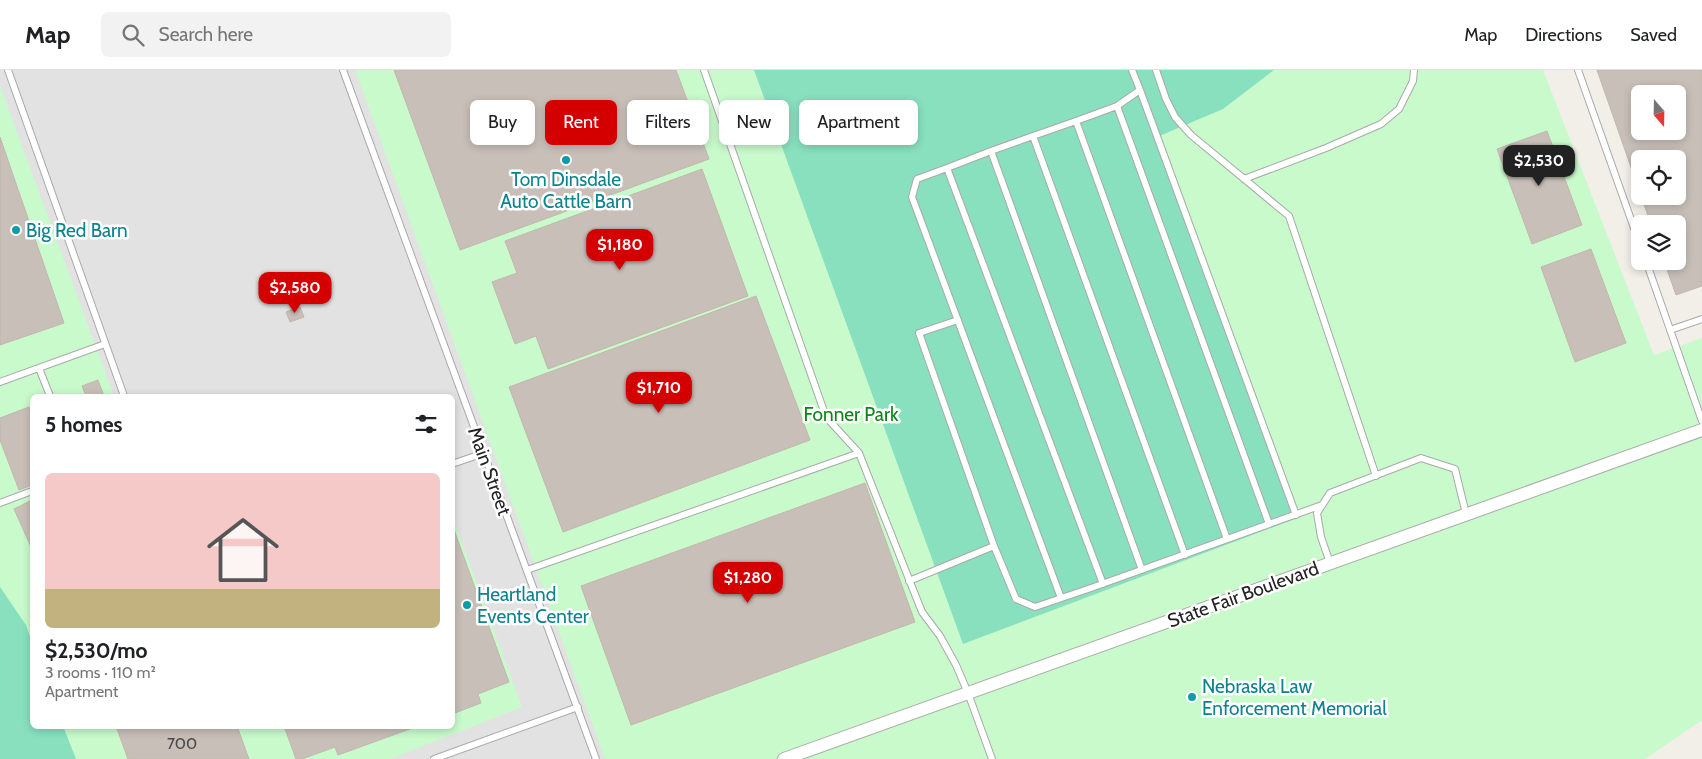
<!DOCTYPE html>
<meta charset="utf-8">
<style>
:root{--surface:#fff;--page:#f2f2f2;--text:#202124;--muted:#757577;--line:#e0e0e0;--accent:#d40000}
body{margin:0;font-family:Cabin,sans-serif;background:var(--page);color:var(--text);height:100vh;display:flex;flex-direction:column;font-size:19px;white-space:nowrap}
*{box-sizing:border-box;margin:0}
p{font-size:16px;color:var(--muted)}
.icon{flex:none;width:28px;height:28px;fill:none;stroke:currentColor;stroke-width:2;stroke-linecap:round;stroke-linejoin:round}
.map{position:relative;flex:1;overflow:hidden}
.drawer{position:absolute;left:30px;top:324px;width:425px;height:335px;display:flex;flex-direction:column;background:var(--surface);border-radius:8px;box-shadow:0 2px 8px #0003}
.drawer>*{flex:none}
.top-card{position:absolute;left:470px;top:30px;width:475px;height:45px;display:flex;gap:10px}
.needle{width:32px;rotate:160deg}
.tools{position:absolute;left:1631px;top:15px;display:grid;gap:10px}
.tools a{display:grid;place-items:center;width:55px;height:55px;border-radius:8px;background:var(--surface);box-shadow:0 2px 8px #0003;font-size:25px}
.price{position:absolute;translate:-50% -42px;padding:0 11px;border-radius:10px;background:var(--accent);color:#fff;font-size:16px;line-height:32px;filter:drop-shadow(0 1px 2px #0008)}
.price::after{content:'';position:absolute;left:50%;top:30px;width:15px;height:11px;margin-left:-8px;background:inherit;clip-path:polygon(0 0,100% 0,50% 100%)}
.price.active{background:#222;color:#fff}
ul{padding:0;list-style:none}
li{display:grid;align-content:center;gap:10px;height:265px;padding:0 15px}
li+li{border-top:1px solid var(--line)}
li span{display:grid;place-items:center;height:155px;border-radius:8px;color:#555}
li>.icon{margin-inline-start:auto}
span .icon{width:90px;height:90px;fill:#fffc;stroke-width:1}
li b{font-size:21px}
h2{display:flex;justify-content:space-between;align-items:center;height:60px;padding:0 15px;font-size:21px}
.tag{padding:0 18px;border-radius:8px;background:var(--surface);box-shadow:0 2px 8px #0003;font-size:18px;line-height:45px}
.tag.active{background:var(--accent);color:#fff}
header{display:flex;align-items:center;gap:30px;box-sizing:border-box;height:70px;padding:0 25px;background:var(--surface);border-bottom:1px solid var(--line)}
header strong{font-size:24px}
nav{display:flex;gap:28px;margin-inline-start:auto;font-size:18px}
.search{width:350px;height:45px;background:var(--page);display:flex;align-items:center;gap:12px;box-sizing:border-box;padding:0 18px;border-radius:8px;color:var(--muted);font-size:19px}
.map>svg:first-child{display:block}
.park{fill:#c8facc;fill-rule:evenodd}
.pitch{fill:#88e0be}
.parking{fill:#e2e2e2}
.building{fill:#c7bfb8;stroke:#c4b6ab;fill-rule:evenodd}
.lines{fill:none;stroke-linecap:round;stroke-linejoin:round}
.service-casing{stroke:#a9a9a9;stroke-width:8}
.minor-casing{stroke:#a9a9a9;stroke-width:14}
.service{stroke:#fff;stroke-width:6}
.minor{stroke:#fff;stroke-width:12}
.culture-dot{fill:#0f9aa8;stroke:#fff;stroke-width:2}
.labels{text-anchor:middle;stroke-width:5;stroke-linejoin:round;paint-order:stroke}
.number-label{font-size:16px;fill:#4b4948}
.culture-label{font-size:19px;fill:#0d838f;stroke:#fff;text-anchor:start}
.park-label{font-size:19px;fill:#0c8416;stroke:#fff}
.street-label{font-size:19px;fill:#222;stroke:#fff}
</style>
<header>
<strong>Map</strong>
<div class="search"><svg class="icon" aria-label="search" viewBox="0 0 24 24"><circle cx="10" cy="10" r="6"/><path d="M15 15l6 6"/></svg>Search here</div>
<nav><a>Map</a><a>Directions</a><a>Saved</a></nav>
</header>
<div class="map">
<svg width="1702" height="689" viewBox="0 0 1702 689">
<rect width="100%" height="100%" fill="#f2efe9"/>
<path class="park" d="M 0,0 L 1543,0 L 1654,285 L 1702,268 L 1702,650 L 1645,689 L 0,689 ZM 32,326 L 452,326 L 452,656 L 32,656 Z"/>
<path class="pitch" d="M 754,0 L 1274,0 L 1223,39 L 1157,67 L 1300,447 L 963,574 Z
M 0,517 L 26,555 L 32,573 L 32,656 L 63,656 L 76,689 L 0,689 Z"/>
<path class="parking" d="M 0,0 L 355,0 L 605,689 L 390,689 L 522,637 L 453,448 L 452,326 L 114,326 L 0,16 Z"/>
<path class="building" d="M 394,0 L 676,0 L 709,89 L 460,180 Z
M 1597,0 L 1702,0 L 1702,216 L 1676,225 L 1664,191 L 1678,191 L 1678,154 L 1651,154 L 1641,126 L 1678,126 L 1678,89 L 1640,89 L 1640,123 ZM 1640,24 L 1678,24 L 1678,61 L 1640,61 Z
M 1547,61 L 1582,155 L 1532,174 L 1497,79 Z
M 0,67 L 64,253 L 0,275 Z
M 702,99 L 748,226 L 548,299 L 536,266 L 515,274 L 492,212 L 517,203 L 505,171 Z
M 1591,179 L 1626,273 L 1575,292 L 1541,197 Z
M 756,226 L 810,370 L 563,462 L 509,317 Z
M 300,237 L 304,247 L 290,252 L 286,242 Z
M 98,310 L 104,326 L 86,326 L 82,316 Z
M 29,337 L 32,345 L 32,415 L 19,420 L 0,370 L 0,348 Z
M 865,413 L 915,552 L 631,655 L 581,516 Z
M 32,430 L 32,479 L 14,439 Z
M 453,457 L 509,612 L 478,624 L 481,633 L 452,644 Z
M 116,656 L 237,656 L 249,689 L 128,689 Z
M 284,656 L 418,656 L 338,685 L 335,677 L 302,689 L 296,689 Z"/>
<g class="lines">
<defs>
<path id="service" d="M 8,0 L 124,326
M 343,0 L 596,689
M 704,0 L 826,347 L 859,383
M 1132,0 L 1140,20
M 1156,0 L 1166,29 L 1175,47 L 1191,65 L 1289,146 L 1376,406
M 1578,0 L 1640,175
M 1117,36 L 1140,20 L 1296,445
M 1076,51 L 1033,66 L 1185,485
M 1033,66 L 991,81 L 1142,500
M 991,81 L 947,98 L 1103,514
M 947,98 L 917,109 L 912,127 L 1061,528
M 1244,109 L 1326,78 L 1381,54 L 1399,39 L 1413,11 L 1414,0
M 1646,191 L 1702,351
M 958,250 L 919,263 L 994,476
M 1670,260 L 1702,249
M 39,298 L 50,326
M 0,312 L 105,274
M 452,394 L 484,383
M 0,433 L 32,421
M 1227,469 L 1076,51 L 1117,36 L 1269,454
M 1330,493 L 1321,467 L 1317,443 L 1330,423 L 1421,388 L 1455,399 L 1466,444
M 527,500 L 859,383 L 922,542 L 940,566 L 956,595 L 968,623 L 992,689
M 909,511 L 994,476 L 1016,529 L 1035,537 L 1091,518 L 1322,435
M 434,689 L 578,637"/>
<path id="minor" d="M 784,689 L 1702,360"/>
</defs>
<use href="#service" class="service-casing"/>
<use href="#minor" class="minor-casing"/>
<use href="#service" class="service"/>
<use href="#minor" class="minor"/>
</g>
<g class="culture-dot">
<circle cx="566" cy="90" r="5"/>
<circle cx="16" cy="160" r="5"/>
<circle cx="467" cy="535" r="5"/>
<circle cx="1192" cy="627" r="5"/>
</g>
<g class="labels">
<g class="number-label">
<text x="182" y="679">700</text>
</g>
<g class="culture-label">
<text x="566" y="116" text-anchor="middle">Tom Dinsdale<tspan x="566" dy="22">Auto Cattle Barn</tspan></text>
<text x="26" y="167">Big Red Barn</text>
<text x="477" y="531">Heartland<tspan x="477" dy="22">Events Center</tspan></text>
<text x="1202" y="623">Nebraska Law<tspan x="1202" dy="22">Enforcement Memorial</tspan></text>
</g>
<g class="park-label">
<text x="851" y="351">Fonner Park</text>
</g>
<g class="street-label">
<text transform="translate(490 401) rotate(70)" y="7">Main Street</text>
<text transform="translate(1243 524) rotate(-20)" y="7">State Fair Boulevard</text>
</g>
</g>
</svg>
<div class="tools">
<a><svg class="needle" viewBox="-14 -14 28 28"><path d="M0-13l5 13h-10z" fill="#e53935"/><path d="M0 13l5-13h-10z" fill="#757577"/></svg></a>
<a><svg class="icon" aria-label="locate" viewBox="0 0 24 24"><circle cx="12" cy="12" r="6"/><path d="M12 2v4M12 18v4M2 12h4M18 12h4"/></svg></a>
<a><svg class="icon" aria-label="layers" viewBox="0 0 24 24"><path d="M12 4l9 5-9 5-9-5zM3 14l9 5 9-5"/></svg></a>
</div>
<b class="price active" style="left:1539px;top:117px">$2,530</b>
<b class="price" style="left:620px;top:201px">$1,180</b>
<b class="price" style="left:295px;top:244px">$2,580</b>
<b class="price" style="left:659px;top:344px">$1,710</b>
<b class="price" style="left:748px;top:534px">$1,280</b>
<div class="top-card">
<a class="tag">Buy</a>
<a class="tag active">Rent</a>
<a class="tag">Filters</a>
<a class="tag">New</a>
<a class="tag">Apartment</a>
</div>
<section class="drawer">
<h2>5 homes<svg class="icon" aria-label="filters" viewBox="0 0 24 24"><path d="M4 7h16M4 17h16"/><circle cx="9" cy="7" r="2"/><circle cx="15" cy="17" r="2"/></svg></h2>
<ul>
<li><span style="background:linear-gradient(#f6c9c9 75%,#c2b280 0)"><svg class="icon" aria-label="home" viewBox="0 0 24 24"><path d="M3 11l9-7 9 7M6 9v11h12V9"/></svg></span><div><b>$2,530/mo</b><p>3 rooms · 110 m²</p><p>Apartment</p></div></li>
</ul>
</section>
</div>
